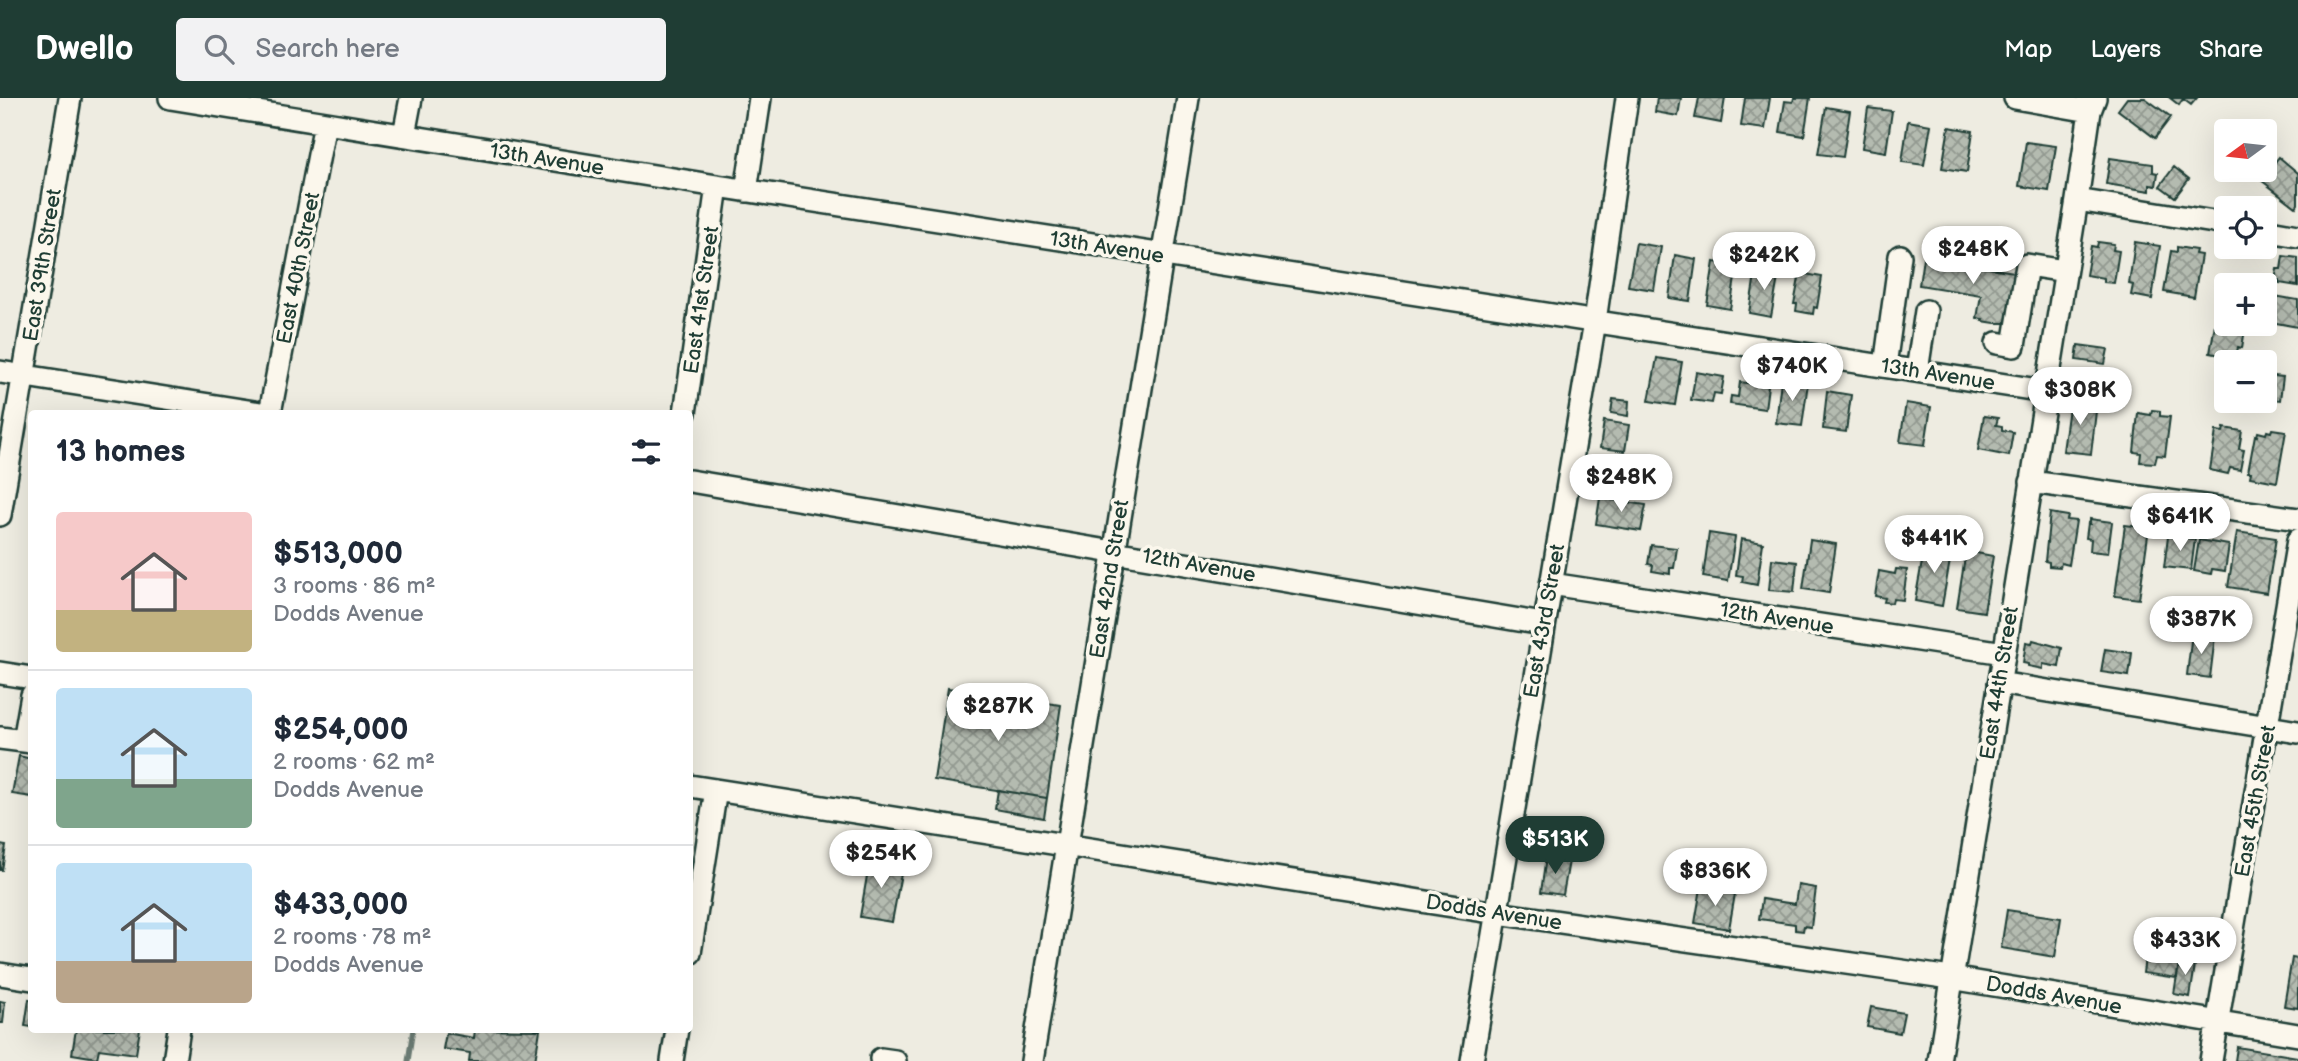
<!DOCTYPE html>
<meta charset="utf-8">
<style>
:root{--surface:#fff;--page:#f2f2f3;--text:#1f2937;--muted:#747a83;--line:#e0e1e3;--accent:#1f3d34}
body{margin:0;font-family:"Balsamiq Sans",sans-serif;background:var(--page);color:var(--text);height:100vh;display:flex;flex-direction:column;font-size:26px;white-space:nowrap}
*{box-sizing:border-box;margin:0}
p{font-size:23px;color:var(--muted)}
.icon{flex:none;width:38px;height:38px;fill:none;stroke:currentColor;stroke-width:2;stroke-linecap:round;stroke-linejoin:round}
.map{position:relative;flex:1;overflow:hidden}
.details{position:absolute;left:28px;top:312px;width:665px;height:623px;display:flex;flex-direction:column;background:var(--surface);border-radius:7px;box-shadow:0 7px 28px #0002}
.details>*{flex:none}
.needle{width:46px;rotate:255deg}
.fabs{position:absolute;left:2214px;top:21px;display:grid;gap:14px}
.fabs a{display:grid;place-items:center;width:63px;height:63px;border-radius:7px;background:var(--surface);box-shadow:0 7px 28px #0002;font-size:35px}
.price{position:absolute;translate:-50% -60px;padding:0 16px;border-radius:24px;background:#fff;color:#222;font-size:23px;line-height:46px;filter:drop-shadow(0 2px 4px #0008)}
.price::after{content:'';position:absolute;left:50%;top:42px;width:21px;height:16px;margin-left:-10px;background:inherit;clip-path:polygon(0 0,100% 0,50% 100%)}
.price.selected{background:var(--accent);color:#fff}
ul{padding:0;list-style:none}
li{display:flex;align-items:center;gap:21px;height:175px;padding:0 28px}
li+li{border-top:2px solid var(--line)}
li span{display:grid;place-items:center;flex:none;width:196px;height:140px;border-radius:7px;color:#555}
li>.icon{margin-inline-start:auto}
span .icon{width:84px;height:84px;fill:#fffc;stroke-width:1}
li b{font-size:30px}
h2{display:flex;justify-content:space-between;align-items:center;height:84px;padding:0 28px;font-size:30px}
header{display:flex;align-items:center;gap:42px;box-sizing:border-box;height:98px;padding:0 35px;background:var(--accent);color:#fff}
header strong{font-size:33px}
nav{display:flex;gap:38px;margin-inline-start:auto;font-size:24px}
.search{width:490px;height:63px;background:var(--page);display:flex;align-items:center;gap:18px;box-sizing:border-box;padding:0 24px;border-radius:7px;color:var(--muted);font-size:26px}
.map>svg:first-child{display:block}
.lines{fill:none;stroke-linecap:round;stroke-linejoin:round}
.stream{stroke:#6c7d74;stroke-width:5}
.building{fill:url(#building-cross-hatch);stroke:#1f3d34;stroke-width:2}
.minor-casing{stroke:#1f3d34;stroke-width:26}
.minor{stroke:#fbf7ec;stroke-width:21}
.labels{text-anchor:middle;stroke-width:7;stroke-linejoin:round;paint-order:stroke}
.street-label{font-size:21px;fill:#1f3d34;stroke:#fbf7ec}
</style>
<header>
<strong>Dwello</strong>
<div class="search"><svg class="icon" aria-label="search" viewBox="0 0 24 24"><circle cx="10" cy="10" r="6"/><path d="M15 15l6 6"/></svg>Search here</div>
<nav><a>Map</a><a>Layers</a><a>Share</a></nav>
</header>
<div class="map">
<svg width="2298" height="963" viewBox="0 0 2298 963">
<defs>
<pattern id="building-cross-hatch" width="8" height="8" patternUnits="userSpaceOnUse" patternTransform="scale(1.75)"><rect width="8" height="8" fill="#b4bbb0"/><path d="M0 0l8 8M0 8l8-8" fill="none" stroke="#929990"/></pattern>
</defs>
<rect width="100%" height="100%" fill="#eeece1"/>
<filter id="ink" filterUnits="userSpaceOnUse"><feTurbulence type="fractalNoise" baseFrequency=".0143" numOctaves="2"/><feDisplacementMap in="SourceGraphic" scale="14" xChannelSelector="R" yChannelSelector="G"/><feConvolveMatrix kernelMatrix="1 2 1 2 8 2 1 2 1" color-interpolation-filters="sRGB"/></filter>
<g filter="url(#ink)">
<g class="lines">
<path class="stream" d="M 408,963 L 413,931"/>
</g>
<path class="building" d="M 1657,0 L 1681,0 L 1678,18 L 1655,14 Z
M 1699,0 L 1725,0 L 1721,25 L 1695,20 Z
M 1745,0 L 1770,0 L 1765,31 L 1741,28 Z
M 1794,0 L 1810,0 L 1804,38 L 1780,34 L 1785,3 L 1793,4 Z
M 2127,0 L 2145,0 L 2171,19 L 2155,40 L 2118,12 Z
M 2170,0 L 2197,0 L 2191,7 L 2183,1 L 2179,7 Z
M 1826,9 L 1850,13 L 1843,59 L 1818,56 Z
M 1868,10 L 1892,13 L 1886,54 L 1862,50 Z
M 1908,23 L 1931,27 L 1924,67 L 1902,64 Z
M 1949,29 L 1973,33 L 1967,74 L 1942,70 Z
M 2026,44 L 2056,48 L 2049,93 L 2019,88 Z
M 2279,59 L 2298,75 L 2298,106 L 2296,109 L 2261,82 Z
M 2110,60 L 2153,66 L 2153,74 L 2158,75 L 2156,88 L 2150,87 L 2150,93 L 2106,86 Z
M 2174,69 L 2189,81 L 2175,99 L 2160,88 Z
M 2098,144 L 2114,146 L 2113,152 L 2119,153 L 2114,185 L 2104,184 L 2104,180 L 2086,177 L 2091,148 L 2097,149 Z
M 2135,144 L 2160,148 L 2152,201 L 2131,197 L 2133,187 L 2129,186 Z
M 1636,145 L 1661,149 L 1654,192 L 1628,188 Z
M 2177,149 L 2196,152 L 2195,156 L 2201,157 L 2194,199 L 2164,194 L 2171,153 L 2177,154 Z
M 1675,157 L 1696,161 L 1690,203 L 1669,200 Z
M 2283,158 L 2298,160 L 2298,188 L 2279,185 L 2279,182 L 2275,182 L 2277,171 L 2281,171 Z
M 1923,160 L 2015,174 L 2007,225 L 1995,225 L 1982,223 L 1983,221 L 1977,220 L 1981,197 L 1919,187 Z
M 1714,164 L 1737,168 L 1730,211 L 1707,207 Z
M 1756,170 L 1779,174 L 1771,219 L 1749,215 Z
M 1800,175 L 1822,179 L 1817,210 L 1814,209 L 1813,216 L 1796,213 L 1797,206 L 1794,206 Z
M 2269,197 L 2298,202 L 2298,229 L 2265,223 Z
M 2215,226 L 2245,231 L 2242,250 L 2238,249 L 2236,260 L 2210,255 Z
M 2078,247 L 2108,251 L 2105,266 L 2076,262 Z
M 1657,260 L 1682,264 L 1675,307 L 1649,303 Z
M 1696,274 L 1724,279 L 1721,296 L 1714,295 L 1712,305 L 1691,302 Z
M 2264,277 L 2283,279 L 2280,302 L 2264,300 Z
M 1781,282 L 1808,285 L 1802,328 L 1776,325 Z
M 1740,284 L 1768,288 L 1765,311 L 1730,306 L 1731,298 L 1738,299 Z
M 1827,293 L 1851,297 L 1846,334 L 1823,331 Z
M 1613,301 L 1629,303 L 1628,318 L 1611,315 Z
M 2070,302 L 2097,305 L 2091,356 L 2063,353 Z
M 1906,305 L 1931,309 L 1925,347 L 1900,344 Z
M 2152,312 L 2160,313 L 2160,318 L 2170,319 L 2165,358 L 2157,357 L 2155,365 L 2140,364 L 2141,355 L 2134,354 L 2138,315 L 2151,317 Z
M 1984,318 L 1998,320 L 1996,327 L 2002,328 L 2002,332 L 2013,334 L 2009,358 L 1978,352 Z
M 1604,323 L 1629,327 L 1625,353 L 1600,350 Z
M 2224,330 L 2242,333 L 2239,351 L 2244,352 L 2240,372 L 2230,370 L 2228,376 L 2210,372 L 2216,333 L 2223,334 Z
M 2272,331 L 2286,333 L 2277,384 L 2250,379 L 2251,374 L 2248,374 L 2255,337 L 2257,338 L 2258,334 L 2266,336 L 2267,333 L 2271,334 Z
M 1605,366 L 1645,372 L 1641,395 L 1602,389 Z
M 1600,400 L 1646,407 L 1641,433 L 1596,426 Z
M 2050,415 L 2068,418 L 2067,422 L 2076,423 L 2069,467 L 2061,465 L 2060,469 L 2049,468 L 2049,464 L 2045,463 Z
M 2090,421 L 2112,424 L 2108,455 L 2090,453 L 2091,441 L 2086,440 L 2088,425 L 2090,426 Z
M 2125,427 L 2149,430 L 2139,501 L 2115,498 Z
M 2237,434 L 2276,440 L 2267,495 L 2228,489 Z
M 1709,435 L 1735,439 L 1728,483 L 1703,479 Z
M 2168,438 L 2195,441 L 2191,472 L 2164,469 Z
M 1741,441 L 1763,445 L 1757,487 L 1742,484 L 1743,478 L 1736,477 Z
M 1810,442 L 1836,446 L 1829,495 L 1803,491 Z
M 2199,442 L 2229,447 L 2225,473 L 2212,471 L 2211,476 L 2194,473 Z
M 1651,447 L 1677,450 L 1674,470 L 1670,470 L 1670,476 L 1652,473 L 1653,467 L 1648,466 Z
M 1925,447 L 1952,451 L 1942,508 L 1915,503 Z
M 1966,453 L 1993,458 L 1984,514 L 1957,510 Z
M 1772,461 L 1797,464 L 1794,494 L 1769,492 Z
M 1896,471 L 1907,472 L 1903,502 L 1893,501 L 1892,505 L 1884,504 L 1885,500 L 1875,498 L 1879,473 L 1895,476 Z
M 2192,535 L 2215,538 L 2210,580 L 2187,577 Z
M 2033,542 L 2062,550 L 2059,569 L 2043,566 L 2043,571 L 2028,568 L 2028,566 L 2023,565 L 2026,544 L 2032,545 Z
M 2105,551 L 2132,555 L 2129,578 L 2101,574 Z
M 948,590 L 1061,607 L 1047,700 L 934,682 Z
M 19,658 L 32,661 L 32,699 L 12,696 Z
M 998,692 L 1047,700 L 1044,720 L 995,711 Z
M 0,747 L 6,748 L 2,772 L 0,772 Z
M 1546,759 L 1569,763 L 1563,797 L 1541,794 Z
M 870,760 L 903,765 L 892,824 L 860,819 Z
M 1798,787 L 1816,790 L 1811,829 L 1804,828 L 1803,833 L 1795,832 L 1795,826 L 1759,821 L 1762,801 L 1795,806 Z
M 1701,790 L 1735,796 L 1729,831 L 1695,825 Z
M 2007,812 L 2061,820 L 2055,859 L 2001,850 Z
M 2146,852 L 2180,858 L 2177,880 L 2143,875 Z
M 2180,858 L 2196,861 L 2190,899 L 2174,896 Z
M 2292,860 L 2298,861 L 2298,910 L 2284,908 Z
M 29,901 L 32,902 L 32,929 L 25,928 Z
M 0,903 L 5,904 L 3,925 L 0,925 Z
M 1871,909 L 1904,915 L 1900,935 L 1867,929 Z
M 76,931 L 140,931 L 136,956 L 99,951 L 97,960 L 72,956 Z
M 475,931 L 540,932 L 535,963 L 469,963 L 470,955 L 443,951 L 446,935 L 474,940 Z
M 2237,949 L 2298,959 L 2298,963 L 2235,963 Z"/>
<g class="lines">
<defs>
<path id="minor" d="M 170,0 L 717,88 L 2045,293
M 2015,0 L 2090,13
M 404,37 L 411,0
M 746,93 L 760,0
M 2077,102 L 2226,126
M 2264,132 L 2298,138
M 1997,245 L 2014,248 L 2027,167 L 2065,173
M 1885,268 L 1900,158
M 1917,273 L 1926,213
M 0,274 L 261,315
M 270,315 L 325,25
M 685,315 L 717,88
M 690,383 L 1543,526
M 2031,384 L 2298,421
M 0,417 L 70,0
M 1551,486 L 2004,555
M 0,575 L 32,580
M 1999,585 L 2298,634
M 0,640 L 32,644
M 24,643 L 32,597
M 690,688 L 1497,815 L 1951,880 L 2298,937
M 690,855 L 716,692
M 0,876 L 32,881
M 881,961 L 895,963
M 174,963 L 179,931
M 672,963 L 677,931
M 1032,963 L 1188,0
M 1472,963 L 1595,223 L 1627,0
M 1939,963 L 2077,102 L 2090,13 L 2095,0
M 2211,963 L 2298,442"/>
</defs>
<use href="#minor" class="minor-casing"/>
<use href="#minor" class="minor"/>
</g>
</g>
<g class="labels">
<g class="street-label">
<text transform="translate(547 61) rotate(9)" y="7">13th Avenue</text>
<text transform="translate(1107 149) rotate(9)" y="7">13th Avenue</text>
<text transform="translate(42 167) rotate(-81)" y="7">East 39th Street</text>
<text transform="translate(298 170) rotate(-79)" y="7">East 40th Street</text>
<text transform="translate(701 202) rotate(-82)" y="7">East 41st Street</text>
<text transform="translate(1938 276) rotate(9)" y="7">13th Avenue</text>
<text transform="translate(1199 467) rotate(10)" y="7">12th Avenue</text>
<text transform="translate(1109 481) rotate(-81)" y="7">East 42nd Street</text>
<text transform="translate(1777 520) rotate(9)" y="7">12th Avenue</text>
<text transform="translate(1544 523) rotate(-80)" y="7">East 43rd Street</text>
<text transform="translate(1999 585) rotate(-81)" y="7">East 44th Street</text>
<text transform="translate(2255 703) rotate(-80)" y="7">East 45th Street</text>
<text transform="translate(1494 814) rotate(9)" y="7">Dodds Avenue</text>
<text transform="translate(2054 897) rotate(10)" y="7">Dodds Avenue</text>
</g>
</g>
</svg>
<div class="fabs">
<a><svg class="needle" viewBox="-14 -14 28 28"><path d="M0-13l5 13h-10z" fill="#e53935"/><path d="M0 13l5-13h-10z" fill="#747a83"/></svg></a>
<a><svg class="icon" aria-label="locate" viewBox="0 0 24 24"><circle cx="12" cy="12" r="6"/><path d="M12 2v4M12 18v4M2 12h4M18 12h4"/></svg></a>
<a>+</a>
<a>−</a>
</div>
<b class="price" style="left:1973px;top:188px">$248K</b>
<b class="price" style="left:1764px;top:194px">$242K</b>
<b class="price" style="left:1792px;top:305px">$740K</b>
<b class="price" style="left:2080px;top:329px">$308K</b>
<b class="price" style="left:1621px;top:416px">$248K</b>
<b class="price" style="left:2180px;top:455px">$641K</b>
<b class="price" style="left:1934px;top:477px">$441K</b>
<b class="price" style="left:2201px;top:558px">$387K</b>
<b class="price" style="left:998px;top:645px">$287K</b>
<b class="price selected" style="left:1555px;top:778px">$513K</b>
<b class="price" style="left:881px;top:792px">$254K</b>
<b class="price" style="left:1715px;top:810px">$836K</b>
<b class="price" style="left:2185px;top:879px">$433K</b>
<section class="details">
<h2>13 homes<svg class="icon" aria-label="filters" viewBox="0 0 24 24"><path d="M4 7h16M4 17h16"/><circle cx="9" cy="7" r="2"/><circle cx="15" cy="17" r="2"/></svg></h2>
<ul>
<li><span style="background:linear-gradient(#f6c9c9 70%,#c2b280 0)"><svg class="icon" aria-label="home" viewBox="0 0 24 24"><path d="M3 11l9-7 9 7M6 9v11h12V9"/></svg></span><div><b>$513,000</b><p>3 rooms · 86 m²</p><p>Dodds Avenue</p></div></li>
<li><span style="background:linear-gradient(#bfe0f5 65%,#7fa58c 0)"><svg class="icon" aria-label="home" viewBox="0 0 24 24"><path d="M3 11l9-7 9 7M6 9v11h12V9"/></svg></span><div><b>$254,000</b><p>2 rooms · 62 m²</p><p>Dodds Avenue</p></div></li>
<li><span style="background:linear-gradient(#bfe0f5 70%,#b9a48a 0)"><svg class="icon" aria-label="home" viewBox="0 0 24 24"><path d="M3 11l9-7 9 7M6 9v11h12V9"/></svg></span><div><b>$433,000</b><p>2 rooms · 78 m²</p><p>Dodds Avenue</p></div></li>
</ul>
</section>
</div>
